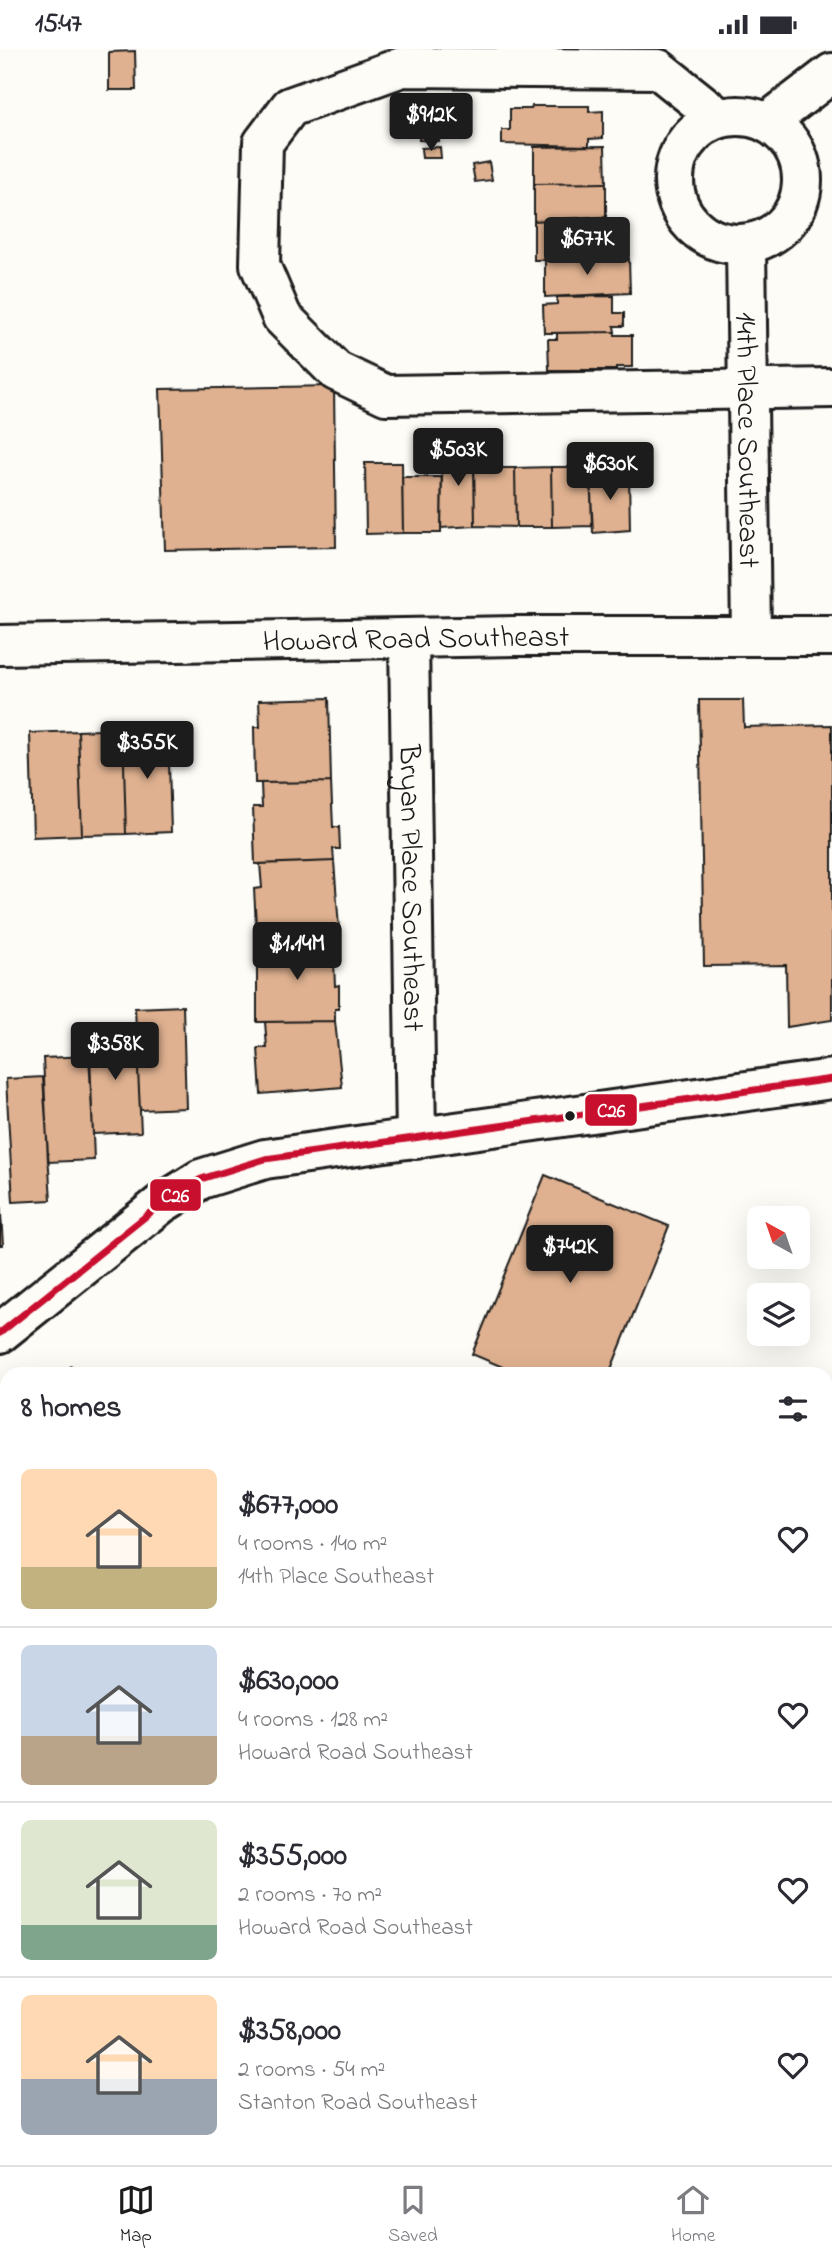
<!DOCTYPE html>
<meta charset="utf-8">
<style>
:root{--surface:#fff;--page:#f2f2f3;--text:#2b2b33;--muted:#7c7c81;--line:#e1e1e2;--accent:#1c1c1c}
body{margin:0;font-family:"Indie Flower",sans-serif;background:var(--page);color:var(--text);height:100vh;display:flex;flex-direction:column;font-size:26px;white-space:nowrap}
*{box-sizing:border-box;margin:0}
p{font-size:23px;color:var(--muted)}
.icon{flex:none;width:38px;height:38px;fill:none;stroke:currentColor;stroke-width:2;stroke-linecap:round;stroke-linejoin:round}
.map{position:relative;flex:1;overflow:hidden}
.panel{position:absolute;left:0px;top:1318px;width:833px;height:800px;display:flex;flex-direction:column;background:var(--surface);border-radius:21px 21px 0 0;box-shadow:0 7px 28px #0002}
.panel>*{flex:none}
.needle{width:46px;rotate:320deg}
.controls{position:absolute;left:747px;top:1157px;display:grid;gap:14px}
.controls a{display:grid;place-items:center;width:63px;height:63px;border-radius:10px;background:var(--surface);box-shadow:0 7px 28px #0002;font-size:35px}
.price{position:absolute;translate:-50% -60px;padding:0 16px;border-radius:7px;background:var(--accent);color:#fff;font-size:23px;line-height:46px;filter:drop-shadow(0 2px 4px #0008)}
.price::after{content:'';position:absolute;left:50%;top:42px;width:21px;height:16px;margin-left:-10px;background:inherit;clip-path:polygon(0 0,100% 0,50% 100%)}
.price.current{background:#222;color:#fff}
ul{padding:0;list-style:none}
li{display:flex;align-items:center;gap:21px;height:175px;padding:0 21px}
li+li{border-top:2px solid var(--line)}
li span{display:grid;place-items:center;flex:none;width:196px;height:140px;border-radius:10px;color:#555}
li>.icon{margin-inline-start:auto}
span .icon{width:84px;height:84px;fill:#fffc;stroke-width:1}
li b{font-size:30px}
h2{display:flex;justify-content:space-between;align-items:center;height:84px;padding:0 21px;font-size:30px}
.status{display:flex;justify-content:space-between;align-items:center;height:49px;padding:0 35px;background:var(--surface);direction:ltr}
.status svg{height:19px;fill:currentColor}
.tab-bar{display:flex;justify-content:space-around;align-items:center;height:98px;border-top:2px solid var(--line);background:var(--surface);font-size:19px;color:var(--muted)}
.tab-bar a{display:grid;justify-items:center;gap:4px}
.tab-bar .current{color:var(--accent)}
.map>svg:first-child{display:block}
.green{fill:#c8de94;stroke:#727d58;stroke-width:2}
.building{fill:#dfb190;stroke:#1c1c1c;stroke-width:2}
.lines{fill:none;stroke-linecap:round;stroke-linejoin:round}
.minor-casing{stroke:#1c1c1c;stroke-width:44}
.path{stroke:#1c1c1c;stroke-width:4.5;stroke-dasharray:7 5;stroke-linecap:butt}
.minor{stroke:#fdfcf7;stroke-width:38}
.bus-1-casing{stroke:#fdfcf7;stroke-width:12}
.bus-1{stroke:#c8102e;stroke-width:7}
.bus-dot{fill:#1c1c1c;stroke:#fdfcf7;stroke-width:2.5}
.labels{text-anchor:middle;stroke-width:7;stroke-linejoin:round;paint-order:stroke}
.street-label{font-size:30px;fill:#1c1c1c;stroke:#fdfcf7}
.line-badge{stroke:#fdfcf7;stroke-width:2.5}
.badge-label{font-size:19px;text-anchor:middle;font-weight:bold;fill:#fff}
</style>
<div class="status"><b>15:47</b><svg viewBox="0 0 49 12"><path d="M0 12V9h3v3zM5 12V6h3v6zM10 12V3h3v9zM15 12V0h3v12zM26 1h20v11H26zM47 4h2v5h-2z"/></svg></div>
<div class="map">
<svg width="832" height="2116" viewBox="0 0 832 2116">
<rect width="100%" height="100%" fill="#fdfcf7"/>
<filter id="ink" filterUnits="userSpaceOnUse"><feTurbulence type="fractalNoise" baseFrequency=".0143" numOctaves="2"/><feDisplacementMap in="SourceGraphic" scale="14" xChannelSelector="R" yChannelSelector="G"/><feConvolveMatrix kernelMatrix="1 2 1 2 8 2 1 2 1" color-interpolation-filters="sRGB"/></filter>
<g filter="url(#ink)">
<path class="green" d="M 832,1742 L 832,2088 L 826,2103 L 826,1756 Z
M 492,2110 L 623,2110 L 623,2111 L 621,2116 L 489,2116 Z
M 682,2111 L 682,2110 L 823,2111 L 821,2116 L 680,2116 Z"/>
<path class="building" d="M 135,2 L 136,41 L 109,41 L 109,3 Z
M 532,57 L 589,57 L 589,63 L 603,62 L 603,89 L 589,90 L 589,97 L 502,95 L 502,81 L 510,81 L 510,60 L 531,60 Z
M 420,76 L 439,76 L 439,92 L 419,91 Z
M 605,97 L 606,134 L 534,135 L 534,98 Z
M 440,98 L 441,109 L 422,109 L 421,99 Z
M 489,113 L 492,131 L 475,133 L 472,116 Z
M 606,134 L 606,168 L 534,172 L 534,135 Z
M 590,168 L 590,174 L 602,174 L 602,190 L 589,190 L 590,209 L 534,211 L 534,172 Z
M 614,209 L 629,210 L 630,244 L 545,248 L 545,211 Z
M 614,247 L 614,264 L 624,264 L 624,277 L 614,277 L 615,283 L 544,284 L 543,256 L 557,255 L 557,248 Z
M 615,283 L 615,286 L 632,286 L 632,318 L 616,318 L 616,321 L 549,321 L 548,290 L 557,290 L 557,284 Z
M 334,337 L 336,498 L 165,501 L 160,340 Z
M 442,399 L 474,399 L 475,477 L 441,479 Z
M 365,414 L 402,414 L 403,484 L 366,485 Z
M 551,418 L 552,478 L 516,478 L 515,419 Z
M 551,418 L 590,418 L 592,477 L 552,478 Z
M 474,419 L 515,419 L 516,478 L 475,477 Z
M 590,424 L 629,424 L 630,481 L 593,484 Z
M 402,428 L 442,428 L 441,484 L 403,484 Z
M 329,649 L 331,733 L 255,734 L 254,678 L 260,678 L 259,651 Z
M 699,651 L 743,651 L 744,678 L 832,676 L 832,971 L 787,978 L 786,916 L 704,917 Z
M 168,678 L 171,783 L 126,785 L 123,680 Z
M 123,680 L 126,785 L 82,786 L 78,682 Z
M 78,682 L 82,786 L 33,788 L 30,684 Z
M 331,733 L 333,778 L 339,778 L 340,800 L 333,800 L 334,812 L 255,815 L 253,758 L 262,758 L 261,734 Z
M 334,812 L 339,879 L 333,879 L 333,889 L 257,894 L 254,840 L 262,839 L 260,815 Z
M 333,889 L 335,937 L 339,936 L 339,960 L 335,960 L 335,972 L 257,973 L 257,916 L 263,916 L 263,893 Z
M 183,957 L 186,1059 L 140,1061 L 135,959 Z
M 335,972 L 342,1038 L 261,1045 L 258,999 L 267,999 L 265,973 Z
M 136,981 L 141,1083 L 93,1085 L 88,984 Z
M 90,1007 L 94,1111 L 48,1113 L 43,1009 Z
M 43,1028 L 51,1151 L 13,1153 L 6,1030 Z
M 545,1126 L 669,1177 L 609,1325 L 519,1325 L 472,1305 Z
M 0,1149 L 3,1196 L 0,1196 Z
M 71,1317 L 77,1325 L 62,1325 Z
M 7,1368 L 7,1537 L 0,1528 L 0,1373 Z
M 832,1387 L 832,1440 L 826,1438 L 826,1402 Z
M 0,1528 L 7,1537 L 7,1624 L 0,1630 Z
M 7,1990 L 7,2025 L 0,2016 L 0,2007 L 4,2004 L 0,1996 Z
M 0,2016 L 7,2025 L 7,2076 L 0,2082 Z"/>
<g class="lines">
<defs>
<g id="minor">
<circle cx="738" cy="131" r="64"/>
<path d="M 718,68 L 658,20 L 402,18 L 290,58 L 263,94 L 260,216 L 282,268 L 336,322 L 386,346 L 832,339"/>
<path d="M 768,73 L 832,24"/>
<path id="s1" d="M 746,195 L 751,587"/>
<path id="s2" d="M 409,589 L 416,1090"/>
<path id="s3" d="M 0,596 L 517,587 L 832,587"/>
<path d="M 0,1284 L 161,1155 L 201,1130 L 265,1110 L 832,1030"/>
</g>
</defs>
<use href="#minor" class="minor-casing"/>
<path class="path" d="M 0,1669 L 7,1663
M 826,1724 L 832,1725
M 25,2110 L 29,2116
M 3,2116 L 10,2110
M 166,2116 L 172,2110
M 665,2116 L 667,2110"/>
<use href="#minor" class="minor"/>
<defs>
<path id="bus-1" d="M 0,1284 L 161,1155 L 201,1130 L 265,1110 L 832,1030"/>
</defs>
<use href="#bus-1" class="bus-1-casing"/>
<use href="#bus-1" class="bus-1"/>
</g>
</g>
<circle class="bus-dot" cx="570" cy="1067" r="6"/>
<g class="labels">
<g class="street-label">
<text dy="10" stroke="none"><textPath href="#s1" startOffset="196">14th Place Southeast</textPath></text>
<text dy="10" stroke="none"><textPath href="#s3" startOffset="416">Howard Road Southeast</textPath></text>
<text dy="10" stroke="none"><textPath href="#s2" startOffset="250">Bryan Place Southeast</textPath></text>
</g>
</g>
<g class="line-badge">
<rect x="584" y="1044" width="54" height="34" rx="7" fill="#c8102e"/>
<rect x="149" y="1129" width="53" height="34" rx="7" fill="#c8102e"/>
</g>
<g class="badge-label">
<text x="611" y="1068">C26</text>
<text x="175" y="1153">C26</text>
</g>
</svg>
<div class="controls">
<a><svg class="needle" viewBox="-14 -14 28 28"><path d="M0-13l5 13h-10z" fill="#e53935"/><path d="M0 13l5-13h-10z" fill="#7c7c81"/></svg></a>
<a><svg class="icon" aria-label="layers" viewBox="0 0 24 24"><path d="M12 4l9 5-9 5-9-5zM3 14l9 5 9-5"/></svg></a>
</div>
<b class="price" style="left:431px;top:104px">$912K</b>
<b class="price current" style="left:587px;top:228px">$677K</b>
<b class="price" style="left:458px;top:439px">$503K</b>
<b class="price" style="left:610px;top:453px">$630K</b>
<b class="price" style="left:147px;top:732px">$355K</b>
<b class="price" style="left:297px;top:933px">$1.14M</b>
<b class="price" style="left:115px;top:1033px">$358K</b>
<b class="price" style="left:570px;top:1236px">$742K</b>
<section class="panel">
<h2>8 homes<svg class="icon" aria-label="filters" viewBox="0 0 24 24"><path d="M4 7h16M4 17h16"/><circle cx="9" cy="7" r="2"/><circle cx="15" cy="17" r="2"/></svg></h2>
<ul>
<li><span style="background:linear-gradient(#ffd9b3 70%,#c2b280 0)"><svg class="icon" aria-label="home" viewBox="0 0 24 24"><path d="M3 11l9-7 9 7M6 9v11h12V9"/></svg></span><div><b>$677,000</b><p>4 rooms · 140 m²</p><p>14th Place Southeast</p></div><svg class="icon" aria-label="heart" viewBox="0 0 24 24"><path d="M12 20l-8-8c-3-5 5-10 8-4 3-6 11-1 8 4z"/></svg></li>
<li><span style="background:linear-gradient(#c9d6e8 65%,#b9a48a 0)"><svg class="icon" aria-label="home" viewBox="0 0 24 24"><path d="M3 11l9-7 9 7M6 9v11h12V9"/></svg></span><div><b>$630,000</b><p>4 rooms · 128 m²</p><p>Howard Road Southeast</p></div><svg class="icon" aria-label="heart" viewBox="0 0 24 24"><path d="M12 20l-8-8c-3-5 5-10 8-4 3-6 11-1 8 4z"/></svg></li>
<li><span style="background:linear-gradient(#dfe7d0 75%,#7fa58c 0)"><svg class="icon" aria-label="home" viewBox="0 0 24 24"><path d="M3 11l9-7 9 7M6 9v11h12V9"/></svg></span><div><b>$355,000</b><p>2 rooms · 70 m²</p><p>Howard Road Southeast</p></div><svg class="icon" aria-label="heart" viewBox="0 0 24 24"><path d="M12 20l-8-8c-3-5 5-10 8-4 3-6 11-1 8 4z"/></svg></li>
<li><span style="background:linear-gradient(#ffd9b3 60%,#9aa5b1 0)"><svg class="icon" aria-label="home" viewBox="0 0 24 24"><path d="M3 11l9-7 9 7M6 9v11h12V9"/></svg></span><div><b>$358,000</b><p>2 rooms · 54 m²</p><p>Stanton Road Southeast</p></div><svg class="icon" aria-label="heart" viewBox="0 0 24 24"><path d="M12 20l-8-8c-3-5 5-10 8-4 3-6 11-1 8 4z"/></svg></li>
</ul>
</section>
</div>
<nav class="tab-bar">
<a class="current"><svg class="icon" aria-label="map" viewBox="0 0 24 24"><path d="M3 6l6-2 6 2 6-2v14l-6 2-6-2-6 2zM9 4v14M15 6v14"/></svg>Map</a>
<a><svg class="icon" aria-label="saved" viewBox="0 0 24 24"><path d="M7 4h10v16l-5-4-5 4z"/></svg>Saved</a>
<a><svg class="icon" aria-label="home" viewBox="0 0 24 24"><path d="M3 11l9-7 9 7M6 9v11h12V9"/></svg>Home</a>
</nav>
